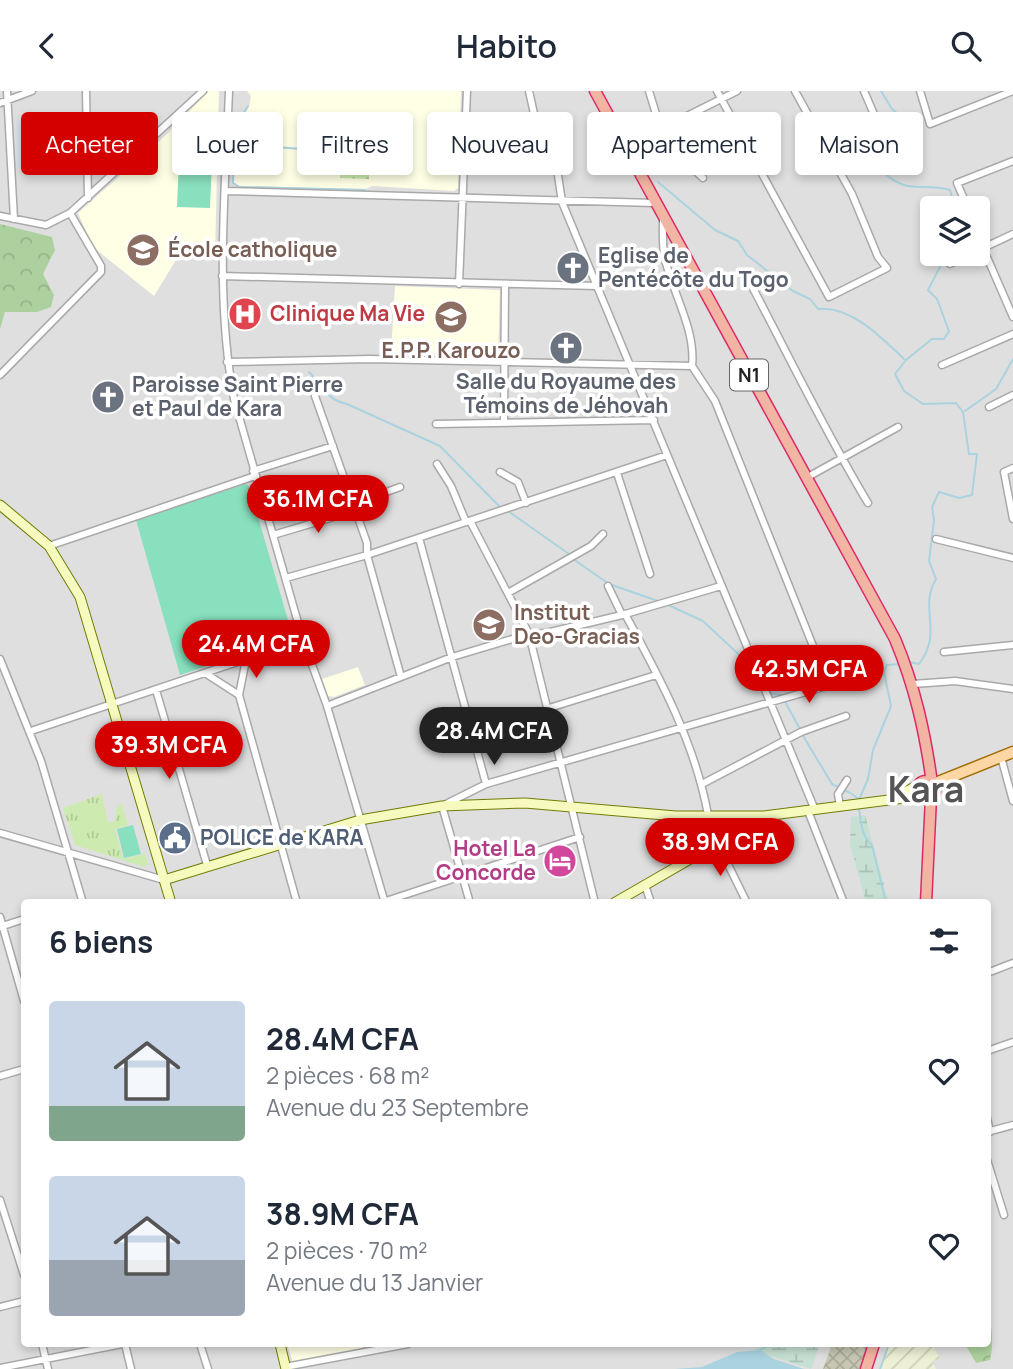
<!DOCTYPE html>
<html lang="fr">
<meta charset="utf-8">
<style>
:root{--surface:#fff;--page:#f2f2f3;--text:#1f2937;--muted:#747a83;--accent:#d40000}
body{margin:0;font-family:Manrope,sans-serif;background:var(--page);color:var(--text);height:100vh;display:flex;flex-direction:column;font-size:26px;white-space:nowrap}
*{box-sizing:border-box;margin:0}
p{font-size:23px;color:var(--muted)}
.icon{flex:none;width:38px;height:38px;fill:none;stroke:currentColor;stroke-width:2;stroke-linecap:round;stroke-linejoin:round}
.map{position:relative;flex:1;overflow:hidden}
.side{position:absolute;left:21px;top:808px;width:970px;height:448px;display:flex;flex-direction:column;background:var(--surface);border-radius:7px;box-shadow:0 4px 10px #0003}
.side>*{flex:none}
.guide{position:absolute;left:21px;top:21px;width:971px;height:63px;display:flex;gap:14px}
.fabs{position:absolute;left:920px;top:105px;display:grid;gap:14px}
.fabs a{display:grid;place-items:center;width:70px;height:70px;border-radius:7px;background:var(--surface);box-shadow:0 4px 10px #0003;font-size:35px}
.price{position:absolute;translate:-50% -60px;padding:0 16px;border-radius:24px;background:var(--accent);color:#fff;font-size:23px;line-height:46px;filter:drop-shadow(0 2px 4px #0008)}
.price::after{content:'';position:absolute;left:50%;top:42px;width:21px;height:16px;margin-left:-10px;background:inherit;clip-path:polygon(0 0,100% 0,50% 100%)}
.price.on{background:#222;color:#fff}
ul{padding:0;list-style:none}
li{display:flex;align-items:center;gap:21px;height:175px;padding:0 28px}
li span{display:grid;place-items:center;flex:none;width:196px;height:140px;border-radius:7px;color:#555}
li>.icon{margin-inline-start:auto}
span .icon{width:84px;height:84px;fill:#fffc;stroke-width:1}
li b{font-size:30px}
h2{display:flex;justify-content:space-between;align-items:center;height:84px;padding:0 28px;font-size:30px}
.tag{padding:0 24px;border-radius:7px;background:var(--surface);box-shadow:0 4px 10px #0003;font-size:24px;line-height:63px}
.tag.on{background:var(--accent);color:#fff}
header{display:flex;justify-content:space-between;align-items:center;height:91px;padding:0 28px;background:var(--surface);font-size:32px;font-weight:600}
.map>svg:first-child{display:block}
.residential{fill:#e0dfdf;fill-rule:evenodd}
.education{fill:#ffffe5}
.construction{fill:url(#construction-cross-hatch)}
.farmland{fill:url(#farmland-furrows)}
.grass{fill:url(#grass-tufts)}
.forest{fill:url(#forest-crowns)}
.wetland{fill:url(#wetland-marsh)}
.garden{fill:url(#garden-dots)}
.pitch{fill:#88e0be}
.water{fill:#aad3df}
.lines{fill:none;stroke-linecap:round;stroke-linejoin:round}
.stream{stroke:#aad3df;stroke-width:2}
.minor-casing{stroke:#a9a9a9;stroke-width:9}
.secondary-casing{stroke:#707d05;stroke-width:11}
.primary-casing{stroke:#a06b00;stroke-width:13}
.trunk-casing{stroke:#dc2a67;stroke-width:13}
.minor{stroke:#fff;stroke-width:6}
.secondary{stroke:#f7fabf;stroke-width:9}
.primary{stroke:#fcd6a4;stroke-width:10}
.trunk{stroke:#f2b4a3;stroke-width:10}
.labels{text-anchor:middle;stroke-width:7;stroke-linejoin:round;paint-order:stroke}
.shield{fill:#fff;stroke:#646464;stroke-width:2}
.shield-label{font-size:19px;font-weight:bold;fill:#222}
.education-label{font-size:21px;font-weight:bold;fill:#785e54;stroke:#fff;text-anchor:start}
.worship-label{font-size:21px;font-weight:bold;fill:#5b616d;stroke:#fff;text-anchor:start}
.health-label{font-size:21px;font-weight:bold;fill:#be3a42;stroke:#fff;text-anchor:start}
.service-label{font-size:21px;font-weight:bold;fill:#4e5e75;stroke:#fff;text-anchor:start}
.hotel-label{font-size:21px;font-weight:bold;fill:#b23c85;stroke:#fff;text-anchor:end}
.town-label{font-size:35px;font-weight:bold;fill:#555;stroke:#fff}
</style>
<header><svg class="icon" aria-label="back" viewBox="0 0 24 24"><path d="M15 5l-7 7 7 7"/></svg>Habito<svg class="icon" aria-label="search" viewBox="0 0 24 24"><circle cx="10" cy="10" r="6"/><path d="M15 15l6 6"/></svg></header>
<div class="map">
<svg width="1013" height="1278" viewBox="0 0 1013 1278">
<defs>
<pattern id="construction-cross-hatch" width="8" height="8" patternUnits="userSpaceOnUse" patternTransform="scale(1.75)"><rect width="8" height="8" fill="#c7c7b4"/><path d="M0 0l8 8M0 8l8-8" fill="none" stroke="#abab9a"/></pattern>
<pattern id="farmland-furrows" width="10" height="10" patternUnits="userSpaceOnUse" patternTransform="scale(1.75)"><rect width="10" height="10" fill="#eef0d5"/><path d="M-1 1l2-2M0 10L10 0M9 11l2-2" fill="none" stroke="#ccceb7"/></pattern>
<pattern id="grass-tufts" width="24" height="20" patternUnits="userSpaceOnUse" patternTransform="scale(1.75)"><rect width="24" height="20" fill="#cdebb0"/><path d="M3 7l-1-3M5 7V3M7 7l1-3M15 17l-1-3M17 17v-4M19 17l1-3" fill="none" stroke="#b0c997"/></pattern>
<pattern id="forest-crowns" width="20" height="18" patternUnits="userSpaceOnUse" patternTransform="scale(1.75)"><rect width="20" height="18" fill="#add19e"/><path d="M2 6a3 3 0 1 1 6 0M12 15a3 3 0 1 1 6 0" fill="none" stroke="#95b388"/></pattern>
<pattern id="wetland-marsh" width="20" height="14" patternUnits="userSpaceOnUse" patternTransform="scale(1.75)"><rect width="20" height="14" fill="#c6e0d4"/><path d="M1 5h8M5 5V1M11 12h8M15 12V8" fill="none" stroke="#aac0b6"/></pattern>
<pattern id="garden-dots" width="8" height="8" patternUnits="userSpaceOnUse" patternTransform="scale(1.75)"><rect width="8" height="8" fill="#cdebb0"/><path d="M2 2h.1M6 6h.1" fill="none" stroke="#b0c997" stroke-width="1.8" stroke-linecap="round"/></pattern>
</defs>
<rect width="100%" height="100%" fill="#f2efe9"/>
<path class="residential" d="M 0,0 L 1013,0 L 1013,1278 L 0,1278 ZM 933,117 L 978,117 L 978,163 L 933,163 ZM 24,812 L 987,812 L 987,1253 L 24,1253 Z"/>
<path class="education" d="M 209,0 L 219,0 L 215,166 L 199,160 L 182,159 L 154,205 L 93,156 L 78,122 L 166,44 Z
M 247,0 L 461,0 L 458,97 L 454,100 L 372,95 L 366,98 L 239,95 L 233,91 L 236,36 L 249,16 L 251,5 Z
M 395,195 L 500,199 L 498,264 L 391,261 Z
M 358,576 L 365,594 L 334,606 L 328,605 L 322,588 Z
M 287,1253 L 361,1253 L 363,1259 L 293,1272 Z"/>
<path class="construction" d="M 832,1253 L 870,1253 L 862,1278 L 823,1278 Z"/>
<path class="farmland" d="M 889,1253 L 932,1253 L 940,1268 L 932,1270 L 936,1278 L 881,1278 Z"/>
<path class="grass" d="M 102,703 L 108,732 L 115,730 L 116,718 L 122,712 L 128,734 L 115,738 L 123,768 L 145,763 L 148,773 L 144,776 L 75,754 L 63,717 Z"/>
<path class="forest" d="M 0,133 L 52,146 L 55,159 L 43,183 L 54,204 L 51,216 L 37,221 L 5,221 L 0,238 Z
M 987,1211 C 990,1232 995,1247 990,1269 L 976,1272 L 965,1253 L 987,1253 Z"/>
<path class="wetland" d="M 865,724 L 886,801 L 890,812 L 866,812 L 850,753 L 851,726 Z
M 764,1253 L 820,1253 L 811,1278 L 753,1259 Z"/>
<path class="garden" d="M 322,60 L 370,64 L 369,88 L 340,87 L 340,75 L 321,74 Z"/>
<path class="pitch" d="M 179,68 L 212,69 L 210,117 L 177,116 Z
M 245,393 L 249,395 L 292,543 L 290,547 L 180,584 L 136,429 Z
M 133,734 L 141,763 L 124,767 L 117,738 Z"/>
<path class="water" d="M 760,1259 L 774,1268 L 804,1278 L 674,1278 L 702,1276 L 737,1261 Z"/>
<g class="lines">
<path class="stream" d="M 881,0 L 892,18 L 915,37 L 916,45 L 912,55 L 900,59 L 879,77 C 909,107 919,90 950,99 L 955,117
M 248,15 L 235,36 L 233,92 L 239,96 L 365,99
M 235,53 L 370,63
M 658,91 L 715,139 L 738,150 L 747,164 L 793,200 L 810,208 L 818,218 C 851,214 883,248 904,268
M 933,138 L 923,140 L 933,155
M 309,281 C 323,295 325,308 347,313 L 440,355 L 500,416
M 965,320 L 996,298 L 1013,268
M 508,420 L 569,463
M 573,468 L 609,493 L 658,510
M 666,513 L 703,530 L 751,575
M 909,571 L 919,573 C 944,540 918,518 936,488 L 929,470 L 934,429 L 932,416 L 939,401 L 959,407 L 972,404 L 977,363 L 969,363 L 963,321 L 956,312 L 923,313 L 904,300 L 895,283 L 906,269 L 932,248 L 944,248 L 949,240 L 937,208 L 928,199 L 942,172 L 937,163
M 760,578 L 771,603 L 782,604
M 784,609 L 800,638
M 802,643 L 832,693 L 850,702
M 852,703 L 857,707
M 858,711 L 868,688 L 873,659 L 891,615 L 884,581 L 887,574 L 900,573
M 859,717 C 861,730 861,745 872,754 L 886,812
M 760,1259 L 772,1253
M 880,1278 L 889,1253"/>
<defs>
<path id="minor" d="M 7,0 L 14,128
M 86,0 L 88,107
M 229,0 C 225,103 215,206 234,308 L 303,549 L 327,615 L 385,812
M 529,0 L 538,41 L 550,55 L 556,71 L 562,111 L 815,719
M 649,0 L 660,36
M 717,0 L 829,206 L 887,177 L 878,166 L 852,103 L 795,0
M 864,0 L 882,42
M 920,0 L 930,33 L 1013,0
M 0,12 L 32,0
M 669,34 L 687,72 L 703,87
M 467,45 L 544,47
M 622,50 L 669,34 L 737,0
M 226,100 L 655,112
M 968,117 L 957,92 L 1013,70
M 0,125 L 46,134 L 70,122 L 203,0
M 663,129 C 663,142 662,156 665,168 C 673,203 696,239 692,275 L 715,310 L 823,580 L 823,596
M 978,144 L 983,157 L 1013,143
M 978,159 L 983,157 L 1013,226
M 950,173 L 970,163
M 222,185 L 597,195
M 747,186 C 787,261 824,339 868,412
M 459,193 L 467,0
M 227,271 L 370,268 L 692,275
M 942,274 L 1013,243
M 0,284 L 101,181 L 101,175 L 70,122
M 315,305 L 367,452 L 367,464 L 401,586
M 989,316 L 1013,304
M 504,332 L 505,193
M 436,333 L 654,329
M 437,373 L 451,395 L 466,431
M 1013,377 L 1004,381 L 1013,428
M 253,380 L 333,355
M 500,381 L 518,391 L 526,412
M 617,382 L 650,483
M 806,387 L 898,336
M 354,413 L 400,396
M 470,430 L 529,543 L 595,812
M 273,444 L 357,419
M 419,447 L 486,693
M 936,448 L 1013,467
M 49,455 L 255,385
M 286,487 L 367,464 L 667,364
M 608,495 L 622,524
M 508,502 L 591,455 L 603,443
M 625,523 C 660,587 695,652 708,724
M 944,561 L 1013,554
M 0,568 L 41,670 L 83,812
M 246,569 L 239,604 L 297,812
M 205,582 L 239,604
M 913,593 L 955,590 L 1013,598
M 156,599 L 207,774
M 327,615 L 452,566 L 529,543 L 546,542 L 622,524 L 721,495
M 549,617 L 656,584
M 31,640 L 303,549
M 1001,666 L 1013,710
M 702,693 L 801,641 L 846,625
M 840,716 L 838,703 L 847,689
M 808,720 L 844,812
M 0,742 L 164,789
M 717,751 L 747,812
M 645,794 L 651,812
M 380,812 L 580,746
M 470,812 L 442,715 L 486,693 L 823,596 L 856,591 L 876,578
M 0,826 L 24,910
M 0,836 L 24,828
M 987,882 L 1013,872
M 987,960 L 1013,951
M 0,985 L 24,978
M 987,1027 L 990,1041
M 987,1041 L 1013,1034
M 987,1069 L 1004,1124
M 0,1109 L 24,1184
M 0,1216 L 24,1210
M 42,1253 L 48,1278
M 125,1253 L 131,1278
M 200,1253 L 208,1278
M 285,1276 L 408,1253
M 0,1277 L 122,1253"/>
<path id="secondary" d="M 0,414 L 49,455 L 80,506 L 171,812
M 895,706 L 917,695
M 164,789 L 360,729 L 442,715 L 525,712 L 676,725 L 764,725 L 920,705
M 614,812 L 763,726
M 280,1253 L 286,1278"/>
<path id="primary" d="M 933,693 L 1013,661"/>
<path id="trunk" d="M 595,0 L 895,548 C 915,596 925,641 932,692
M917 699a9 9 0 1 1 18 0a9 9 0 1 1-18 0Z
M 926,812 L 931,706
M 866,1278 L 874,1253"/>
</defs>
<use href="#minor" class="minor-casing"/>
<use href="#secondary" class="secondary-casing"/>
<use href="#primary" class="primary-casing"/>
<use href="#trunk" class="trunk-casing"/>
<use href="#minor" class="minor"/>
<use href="#secondary" class="secondary"/>
<use href="#primary" class="primary"/>
<use href="#trunk" class="trunk"/>
</g>
<defs>
<symbol id="school-disc" viewBox="-11 -11 22 22"><circle r="9.5" fill="#8d6e63" stroke="#fff"/><path d="M0-5L7-2L0 1L-7-2ZM-4 1L0 2.5L4 1V4Q0 6-4 4Z" fill="#fff"/></symbol>
<symbol id="church-disc" viewBox="-11 -11 22 22"><circle r="9.5" fill="#6b7280" stroke="#fff"/><path d="M-1.2-6h2.4v3.5h3.3v2.4h-3.3V6h-2.4V-.1h-3.3v-2.4h3.3Z" fill="#fff"/></symbol>
<symbol id="hospital-disc" viewBox="-11 -11 22 22"><circle r="9.5" fill="#e0444e" stroke="#fff"/><path d="M-5-5h3v3.5h4V-5h3V5h-3V1.5h-4V5h-3Z" fill="#fff"/></symbol>
<symbol id="civic-disc" viewBox="-11 -11 22 22"><circle r="9.5" fill="#5c6f8a" stroke="#fff"/><path d="M-.6-6.5H3V-4.5H.6V-3L4-1V1h2V6H-6V1h2V-1L-.6-3ZM-1.2 2.5V6h2.4V2.5Z" fill="#fff"/></symbol>
<symbol id="hotel-disc" viewBox="-11 -11 22 22"><circle r="9.5" fill="#d1479c" stroke="#fff"/><path d="M-6-4.5h1.5V1H6V5H4.5V3h-9V5H-6ZM-4 0a1.8 1.8 0 1 1 3.6 0ZM.5 0V-2.5h3Q6-2.5 6 0Z" fill="#fff"/></symbol>
</defs>
<g fill-rule="evenodd">
<use href="#school-disc" x="124" y="140" width="38" height="38"/>
<use href="#church-disc" x="554" y="158" width="38" height="38"/>
<use href="#hospital-disc" x="226" y="204" width="38" height="38"/>
<use href="#school-disc" x="432" y="207" width="38" height="38"/>
<use href="#church-disc" x="547" y="238" width="38" height="38"/>
<use href="#church-disc" x="89" y="287" width="38" height="38"/>
<use href="#school-disc" x="470" y="515" width="38" height="38"/>
<use href="#civic-disc" x="156" y="728" width="38" height="38"/>
<use href="#hotel-disc" x="541" y="751" width="38" height="38"/>
</g>
<g class="labels">
<rect class="shield" x="730" y="268.5" width="38" height="31" rx="5"/>
<g class="shield-label">
<text x="749" y="291">N1</text>
</g>
<g class="education-label">
<text x="168" y="166">École catholique</text>
<text x="451" y="267" text-anchor="middle">E.P.P. Karouzo</text>
<text x="514" y="529">Institut<tspan x="514" dy="24">Deo-Gracias</tspan></text>
</g>
<g class="worship-label">
<text x="598" y="172">Eglise de<tspan x="598" dy="24">Pentécôte du Togo</tspan></text>
<text x="566" y="298" text-anchor="middle">Salle du Royaume des<tspan x="566" dy="24">Témoins de Jéhovah</tspan></text>
<text x="132" y="301">Paroisse Saint Pierre<tspan x="132" dy="24">et Paul de Kara</tspan></text>
</g>
<g class="health-label">
<text x="270" y="230">Clinique Ma Vie</text>
</g>
<g class="service-label">
<text x="200" y="754">POLICE de KARA</text>
</g>
<g class="hotel-label">
<text x="536" y="765">Hotel La<tspan x="536" dy="24">Concorde</tspan></text>
</g>
<g class="town-label">
<text x="926" y="711">Kara</text>
</g>
</g>
</svg>
<div class="fabs">
<a><svg class="icon" aria-label="layers" viewBox="0 0 24 24"><path d="M12 4l9 5-9 5-9-5zM3 14l9 5 9-5"/></svg></a>
</div>
<b class="price" style="left:318px;top:444px">36.1M CFA</b>
<b class="price" style="left:256px;top:589px">24.4M CFA</b>
<b class="price" style="left:809px;top:614px">42.5M CFA</b>
<b class="price on" style="left:494px;top:676px">28.4M CFA</b>
<b class="price" style="left:169px;top:690px">39.3M CFA</b>
<b class="price" style="left:720px;top:787px">38.9M CFA</b>
<div class="guide">
<a class="tag on">Acheter</a>
<a class="tag">Louer</a>
<a class="tag">Filtres</a>
<a class="tag">Nouveau</a>
<a class="tag">Appartement</a>
<a class="tag">Maison</a>
</div>
<section class="side">
<h2>6 biens<svg class="icon" aria-label="filters" viewBox="0 0 24 24"><path d="M4 7h16M4 17h16"/><circle cx="9" cy="7" r="2"/><circle cx="15" cy="17" r="2"/></svg></h2>
<ul>
<li><span style="background:linear-gradient(#c9d6e8 75%,#7fa58c 0)"><svg class="icon" aria-label="home" viewBox="0 0 24 24"><path d="M3 11l9-7 9 7M6 9v11h12V9"/></svg></span><div><b>28.4M CFA</b><p>2 pièces · 68 m²</p><p>Avenue du 23 Septembre</p></div><svg class="icon" aria-label="heart" viewBox="0 0 24 24"><path d="M12 20l-8-8c-3-5 5-10 8-4 3-6 11-1 8 4z"/></svg></li>
<li><span style="background:linear-gradient(#c9d6e8 60%,#9aa5b1 0)"><svg class="icon" aria-label="home" viewBox="0 0 24 24"><path d="M3 11l9-7 9 7M6 9v11h12V9"/></svg></span><div><b>38.9M CFA</b><p>2 pièces · 70 m²</p><p>Avenue du 13 Janvier</p></div><svg class="icon" aria-label="heart" viewBox="0 0 24 24"><path d="M12 20l-8-8c-3-5 5-10 8-4 3-6 11-1 8 4z"/></svg></li>
</ul>
</section>
</div>
